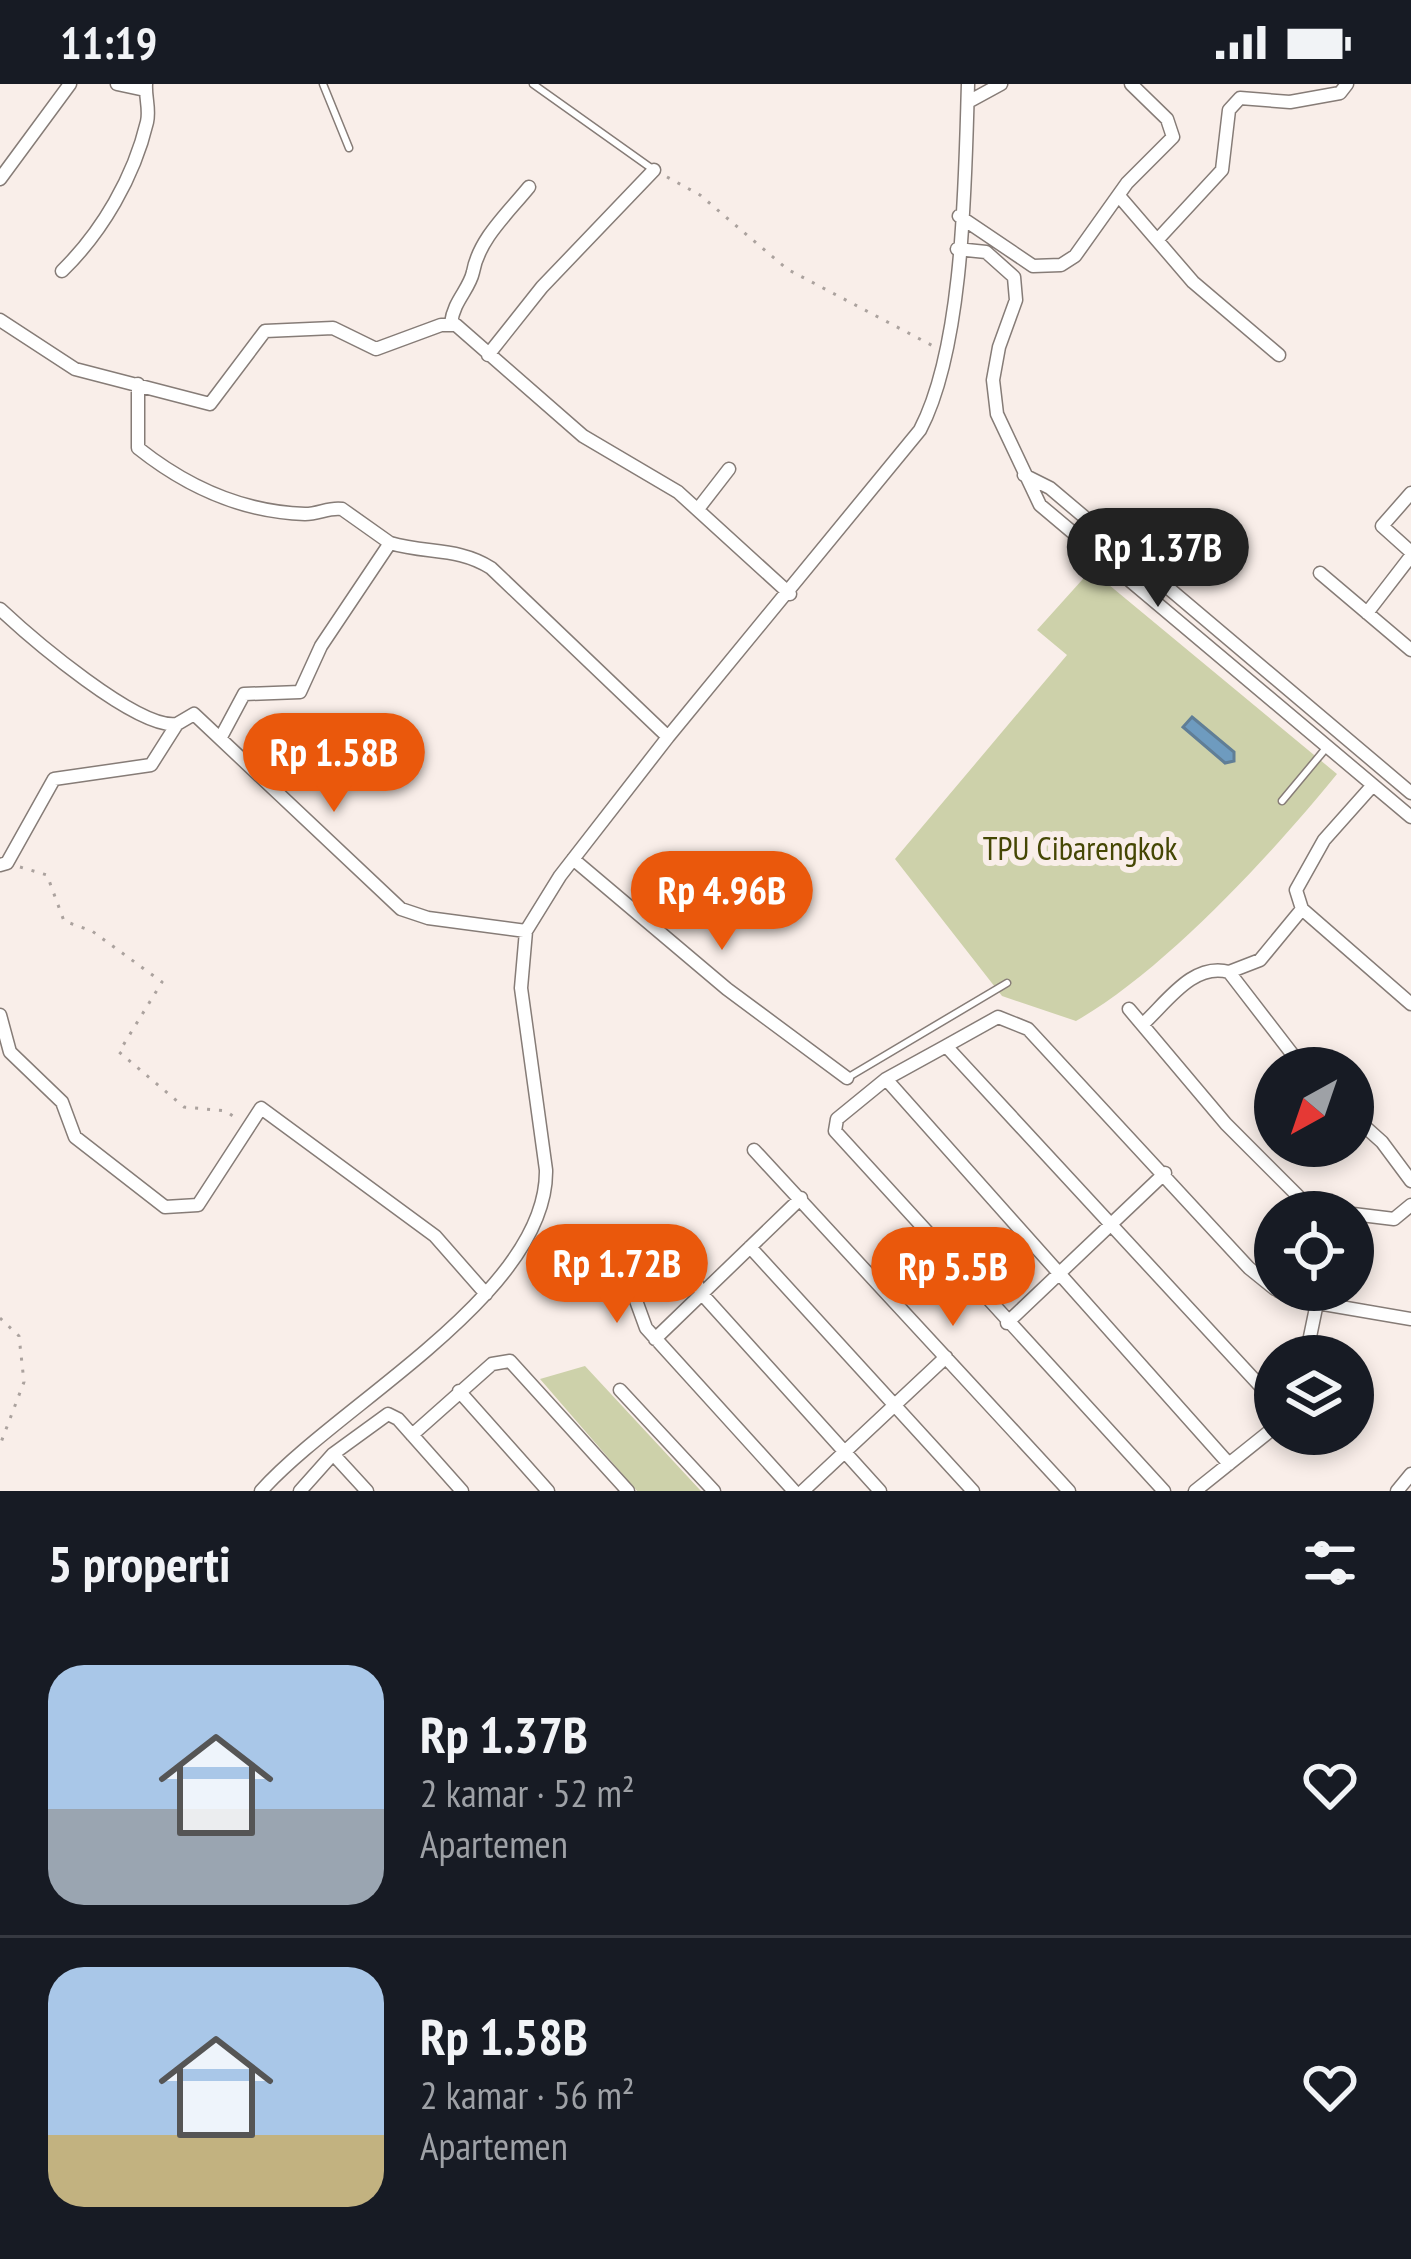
<!DOCTYPE html>
<html lang="id">
<meta charset="utf-8">
<style>
:root{--surface:#171b24;--page:#20242c;--text:#f1f3f6;--muted:#9ea1a6;--line:#363941;--accent:#ea580c}
body{margin:0;font-family:"PT Sans Narrow",sans-serif;background:var(--page);color:var(--text);height:100vh;display:flex;flex-direction:column;font-size:45px;white-space:nowrap}
*{box-sizing:border-box;margin:0}
p{font-size:39px;color:var(--muted)}
.icon{flex:none;width:66px;height:66px;fill:none;stroke:currentColor;stroke-width:2;stroke-linecap:round;stroke-linejoin:round}
.map{position:relative;height:1407px;overflow:hidden}
.panel{display:flex;flex-direction:column;background:var(--surface);flex:1}
.panel>*{flex:none}
.needle{width:78px;rotate:220deg}
.tools{position:absolute;left:1254px;top:963px;display:grid;gap:24px}
.tools a{display:grid;place-items:center;width:120px;height:120px;border-radius:50%;background:var(--surface);box-shadow:0 6px 18px #0003;font-size:60px}
.price{position:absolute;translate:-50% -102px;padding:0 27px;border-radius:42px;background:var(--accent);color:#fff;font-size:39px;line-height:78px;filter:drop-shadow(0 3px 6px #0008)}
.price::after{content:'';position:absolute;left:50%;top:72px;width:36px;height:27px;margin-left:-18px;background:inherit;clip-path:polygon(0 0,100% 0,50% 100%)}
.price.on{background:#222;color:#fff}
ul{padding:0;list-style:none}
li{display:flex;align-items:center;gap:36px;height:300px;padding:0 48px}
li+li{border-top:3px solid var(--line)}
li span{display:grid;place-items:center;flex:none;width:336px;height:240px;border-radius:36px;color:#555}
li>.icon{margin-inline-start:auto}
span .icon{width:144px;height:144px;fill:#fffc;stroke-width:1}
li b{font-size:51px}
h2{display:flex;justify-content:space-between;align-items:center;height:144px;padding:0 48px;font-size:51px}
.status{display:flex;justify-content:space-between;align-items:center;height:84px;padding:0 60px;background:var(--surface);direction:ltr}
.status svg{height:33px;fill:currentColor}
.map>svg:first-child{display:block}
.green{fill:#cdd1aa}
.water{fill:#6e9bbf;stroke:#607e96;stroke-width:3}
.lines{fill:none;stroke-linecap:round;stroke-linejoin:round}
.service-casing{stroke:#867c77;stroke-width:9}
.minor-casing{stroke:#867c77;stroke-width:15}
.path{stroke:#aba29e;stroke-width:3;stroke-dasharray:3 9;stroke-linecap:butt}
.service{stroke:#fff;stroke-width:6}
.minor{stroke:#fff;stroke-width:12}
.labels{text-anchor:middle;stroke-width:12;stroke-linejoin:round;paint-order:stroke}
.park-label{font-size:33px;fill:#454704;stroke:#f9eee9}
</style>
<div class="status"><b>11:19</b><svg viewBox="0 0 49 12"><path d="M0 12V9h3v3zM5 12V6h3v6zM10 12V3h3v9zM15 12V0h3v12zM26 1h20v11H26zM47 4h2v5h-2z"/></svg></div>
<div class="map">
<svg width="1411" height="1407" viewBox="0 0 1411 1407">
<rect width="100%" height="100%" fill="#f9eee9"/>
<path class="green" d="M 1091,486 L 1337,690 C 1272,770 1164,887 1076,937 L 1002,912 L 895,775 L 1067,571 L 1037,546 Z
M 585,1282 L 701,1407 L 637,1407 L 540,1295 Z"/>
<path class="water" d="M 1192,633 L 1234,668 L 1234,677 L 1225,679 L 1183,643 Z"/>
<g class="lines">
<defs>
<path id="service" d="M 323,0 L 349,64
M 533,0 L 651,84
M 1282,717 L 1327,663
M 847,994 L 1007,899"/>
<path id="minor" d="M 117,0 L 145,6
M 968,18 L 1001,0
M 0,95 L 70,0
M 1119,112 L 1193,198 L 1279,271
M 959,132 L 1033,182 L 1061,181 L 1075,172 L 1127,99 L 1173,53 L 1167,35 L 1131,0
M 1160,153 L 1222,86 L 1229,26 L 1240,14 L 1290,18 L 1340,9 L 1347,0
M 957,165 L 986,168 L 1014,193 L 1016,216 L 999,263 L 993,296 L 997,330 L 1040,421 L 1411,733
M 62,187 C 102,148 134,93 147,38 C 150,25 145,13 146,0
M 0,236 L 75,285 L 210,320 L 265,247 L 333,244 L 376,265 L 441,241 L 456,241 L 583,352 L 678,408 L 790,510
M 451,239 C 454,216 469,206 473,188 C 479,155 507,130 529,103
M 488,271 L 542,203 L 654,86
M 138,300 L 138,364 C 187,403 242,428 305,430 C 319,430 329,423 342,425 L 390,459
M 1024,391 L 1050,404 L 1411,709
M 1411,409 L 1382,442 L 1411,468
M 698,425 L 729,385
M 1320,489 L 1411,566
M 0,525 C 31,554 138,646 177,640
M 1367,529 L 1411,472
M 221,653 L 244,610 L 300,608 L 321,562 L 390,459 C 427,470 458,463 491,484 L 668,653
M 573,775 L 727,905 L 847,994
M 0,781 L 7,779 L 54,695 L 151,681 L 177,640 L 194,630 L 401,825 L 428,834 L 526,847
M 1302,825 L 1296,806 L 1324,756 L 1373,701
M 1229,888 L 1260,876 L 1302,825 L 1411,920
M 1129,925 L 1226,1040 L 1303,1117 L 1346,1128
M 0,931 L 10,968 L 62,1018 L 75,1053 L 165,1123 L 198,1121 L 261,1024 L 435,1152 L 486,1210
M 1143,940 C 1167,918 1193,878 1229,888 L 1303,984
M 946,962 L 886,995 L 837,1035 L 835,1047 L 1164,1407
M 886,995 L 1229,1380
M 1353,1032 L 1382,1058 L 1411,1097
M 754,1066 L 1069,1407
M 1353,1130 L 1394,1135 L 1411,1121
M 750,1163 L 973,1407
M 681,1170 L 702,1210 L 880,1407
M 630,1200 L 646,1244 L 794,1407
M 1275,1205 L 1249,1184 L 1028,945 L 998,933 L 946,962 L 1275,1318
M 1277,1206 L 1294,1215 L 1411,1235
M 1007,1239 L 1165,1089
M 655,1255 L 801,1114
M 1306,1272 L 1317,1219
M 620,1306 L 714,1407
M 459,1307 L 548,1407
M 412,1351 L 492,1280 L 510,1277 L 628,1407
M 333,1370 L 367,1407
M 261,1407 C 339,1320 548,1209 546,1086 L 521,904 L 526,847 L 560,792 L 668,653 L 920,346 C 964,262 965,97 968,0
M 300,1407 L 333,1370 L 388,1330 L 398,1335 L 462,1407
M 803,1407 L 946,1273
M 1195,1407 L 1275,1343
M 1397,1407 L 1411,1390"/>
</defs>
<use href="#service" class="service-casing"/>
<use href="#minor" class="minor-casing"/>
<path class="path" d="M 667,93 L 700,111 L 787,185 L 935,263
M 20,783 L 47,791 L 64,837 L 92,847 L 162,898 L 119,968 L 184,1023 L 226,1027 L 237,1035
M 0,1234 L 19,1252 L 24,1298 L 0,1361"/>
<use href="#service" class="service"/>
<use href="#minor" class="minor"/>
</g>
<g class="labels">
<g class="park-label">
<text x="1080" y="776">TPU Cibarengkok</text>
</g>
</g>
</svg>
<div class="tools">
<a><svg class="needle" viewBox="-14 -14 28 28"><path d="M0-13l5 13h-10z" fill="#e53935"/><path d="M0 13l5-13h-10z" fill="#9ea1a6"/></svg></a>
<a><svg class="icon" aria-label="locate" viewBox="0 0 24 24"><circle cx="12" cy="12" r="6"/><path d="M12 2v4M12 18v4M2 12h4M18 12h4"/></svg></a>
<a><svg class="icon" aria-label="layers" viewBox="0 0 24 24"><path d="M12 4l9 5-9 5-9-5zM3 14l9 5 9-5"/></svg></a>
</div>
<b class="price on" style="left:1158px;top:526px">Rp 1.37B</b>
<b class="price" style="left:334px;top:731px">Rp 1.58B</b>
<b class="price" style="left:722px;top:869px">Rp 4.96B</b>
<b class="price" style="left:617px;top:1242px">Rp 1.72B</b>
<b class="price" style="left:953px;top:1245px">Rp 5.5B</b>
</div>
<section class="panel">
<h2>5 properti<svg class="icon" aria-label="filters" viewBox="0 0 24 24"><path d="M4 7h16M4 17h16"/><circle cx="9" cy="7" r="2"/><circle cx="15" cy="17" r="2"/></svg></h2>
<ul>
<li><span style="background:linear-gradient(#a9c7e8 60%,#9aa5b1 0)"><svg class="icon" aria-label="home" viewBox="0 0 24 24"><path d="M3 11l9-7 9 7M6 9v11h12V9"/></svg></span><div><b>Rp 1.37B</b><p>2 kamar · 52 m²</p><p>Apartemen</p></div><svg class="icon" aria-label="heart" viewBox="0 0 24 24"><path d="M12 20l-8-8c-3-5 5-10 8-4 3-6 11-1 8 4z"/></svg></li>
<li><span style="background:linear-gradient(#a9c7e8 70%,#c2b280 0)"><svg class="icon" aria-label="home" viewBox="0 0 24 24"><path d="M3 11l9-7 9 7M6 9v11h12V9"/></svg></span><div><b>Rp 1.58B</b><p>2 kamar · 56 m²</p><p>Apartemen</p></div><svg class="icon" aria-label="heart" viewBox="0 0 24 24"><path d="M12 20l-8-8c-3-5 5-10 8-4 3-6 11-1 8 4z"/></svg></li>
</ul>
</section>
